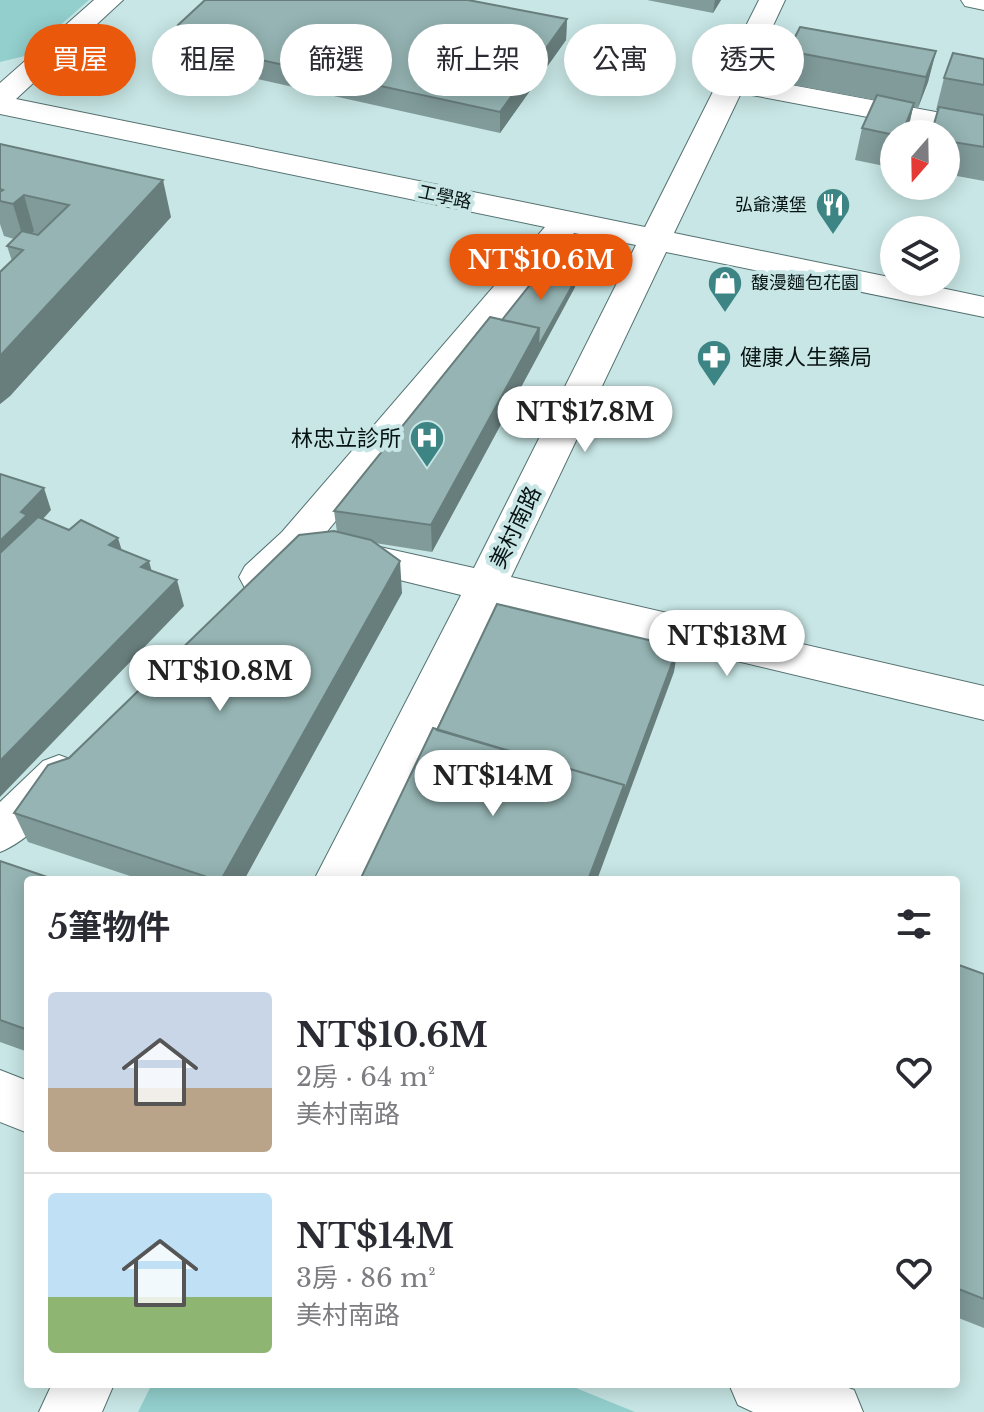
<!DOCTYPE html>
<html lang="zh-TW">
<meta charset="utf-8">
<style>
:root{--surface:#fff;--page:#f2f2f3;--text:#2b2b33;--muted:#7c7c81;--line:#e1e1e2;--accent:#ea580c}
body{margin:0;font-family:"Libre Baskerville","Noto Sans TC",serif;background:var(--page);color:var(--text);height:100vh;display:flex;flex-direction:column;font-size:30px;white-space:nowrap}
*{box-sizing:border-box;margin:0}
p{font-size:26px;color:var(--muted)}
.icon{flex:none;width:44px;height:44px;fill:none;stroke:currentColor;stroke-width:2;stroke-linecap:round;stroke-linejoin:round}
.map{position:relative;flex:1;overflow:hidden}
.side{position:absolute;left:24px;top:876px;width:936px;height:512px;display:flex;flex-direction:column;background:var(--surface);border-radius:8px;box-shadow:0 4px 20px #0003}
.side>*{flex:none}
.top-card{position:absolute;left:24px;top:24px;width:936px;height:72px;display:flex;gap:16px}
.needle{width:52px;rotate:200deg}
.fabs{position:absolute;left:880px;top:120px;display:grid;gap:16px}
.fabs a{display:grid;place-items:center;width:80px;height:80px;border-radius:50%;background:var(--surface);box-shadow:0 4px 20px #0003;font-size:40px}
.price{position:absolute;translate:-50% -68px;padding:0 18px;border-radius:28px;background:#fff;color:#222;font-size:26px;line-height:52px;filter:drop-shadow(0 2px 4px #0008)}
.price::after{content:'';position:absolute;left:50%;top:48px;width:24px;height:18px;margin-left:-12px;background:inherit;clip-path:polygon(0 0,100% 0,50% 100%)}
.price.current{background:var(--accent);color:#fff}
ul{padding:0;list-style:none}
li{display:flex;align-items:center;gap:24px;height:200px;padding:0 24px}
li+li{border-top:2px solid var(--line)}
li span{display:grid;place-items:center;flex:none;width:224px;height:160px;border-radius:8px;color:#555}
li>.icon{margin-inline-start:auto}
span .icon{width:96px;height:96px;fill:#fffc;stroke-width:1}
li b{font-size:34px}
h2{display:flex;justify-content:space-between;align-items:center;height:96px;padding:0 24px;font-size:34px}
.chip{padding:0 28px;border-radius:36px;background:var(--surface);box-shadow:0 4px 20px #0003;font-size:28px;line-height:72px}
.chip.current{background:var(--accent);color:#fff}
.map>svg:first-child{display:block}
.green{fill:#92cfcd}
.lines{fill:none;stroke-linecap:round;stroke-linejoin:round}
.minor-casing{stroke:#557271;stroke-width:2}
.minor{fill:#fff;fill-rule:evenodd}
.wall{fill:#809b9a}
.shaded-wall{fill:#687e7d}
.building{fill:#95b4b3;stroke:#687e7d;stroke-width:2}
.labels{text-anchor:middle;stroke-width:8;stroke-linejoin:round;paint-order:stroke}
.far-street-label{font-size:18px;fill:#081313;stroke:#c7e6e5}
.far-poi-label{font-size:18px;fill:#081313;stroke:#c7e6e5;text-anchor:end}
.poi-label{font-size:22px;fill:#081313;stroke:#c7e6e5;text-anchor:start}
.street-label{font-size:22px;fill:#081313;stroke:#c7e6e5}
</style>
<div class="map">
<svg width="984" height="1412" viewBox="0 0 984 1412">
<rect width="100%" height="100%" fill="#c7e6e5"/>
<path class="green" d="M 0,0 L 89,0 L 25,56 L 0,62 Z
M 152,1384 L 566,1384 L 635,1412 L 138,1412 Z"/>
<g class="lines">
<defs>
<path id="minor" d="M 94,0 L 123,0 L 16,99 L 645,227 L 759,0 L 785,0 L 749,77 L 984,121 L 984,139 L 741,93 L 674,233 L 894,278 L 894,282 L 913,282 L 984,297 L 984,317 L 666,252 L 511,577 L 984,686 L 984,720 L 498,604 L 362,880 L 314,880 L 461,595 L 330,563 L 324,553 L 330,543 L 344,539 L 474,568 L 636,245 L 574,233 L 310,552 C 290,571 274,597 245,588 L 239,577 L 245,566 L 282,532 L 545,227 L 0,114 L 0,83 Z
M 961,0 L 984,0 L 984,10 L 965,6 Z
M 59,755 L 75,761 L 82,774 C 69,800 27,842 0,852 L 0,802 L 43,761 Z
M 0,1070 L 28,1081 L 28,1133 L 0,1122 Z
M 52,1384 L 114,1384 L 102,1412 L 39,1412 Z
M 729,1384 L 838,1384 L 854,1390 L 863,1412 L 753,1412 L 738,1405 Z"/>
</defs>
<use href="#minor" class="minor-casing"/>
<use href="#minor" class="minor"/>
</g>
<path class="wall" d="M 647,0 L 721,0 L 713,13 Z
M 567,19 L 566,40 L 500,133 L 204,67 L 182,45 L 178,25 Z
M 788,51 L 936,51 L 928,82 L 918,108 L 913,107 L 907,134 L 894,134 L 894,168 L 855,160 L 862,128 L 875,100 L 783,83 Z
M 984,59 L 984,181 L 946,174 L 946,134 L 938,110 L 936,110 L 944,78 Z
M 0,144 L 171,217 L 10,396 L 0,404 L 0,272 L 12,261 L 7,246 L 14,239 L 4,236 L 0,224 Z
M 576,279 L 575,287 L 432,552 L 375,543 L 402,593 L 244,880 L 142,880 L 28,842 L 14,813 L 69,758 L 337,532 L 334,511 L 502,320 Z
M 0,861 L 28,880 L 28,1052 L 0,1042 Z
M 956,964 L 984,974 L 984,1328 L 956,1317 Z"/>
<path class="shaded-wall" d="M 715,0 L 721,0 L 713,13 Z
M 567,19 L 566,40 L 500,133 L 500,112 Z
M 936,51 L 928,82 L 918,108 L 926,77 Z
M 914,103 L 907,134 L 902,134 Z
M 163,180 L 171,217 L 10,396 L 0,404 L 0,356 Z
M 24,195 L 34,231 L 24,241 L 13,204 Z
M 576,279 L 575,287 L 432,552 L 431,525 L 539,328 Z
M 44,488 L 51,510 L 33,530 L 0,571 L 0,541 L 21,512 Z
M 118,538 L 126,564 L 109,545 Z
M 149,561 L 156,587 L 141,567 Z
M 400,561 L 402,593 L 244,880 L 221,880 Z
M 177,580 L 184,606 L 0,797 L 0,761 Z
M 678,647 L 674,672 L 597,880 L 588,880 Z"/>
<path class="building" d="M 205,0 L 468,0 L 567,19 L 500,112 L 201,47 L 178,25 Z
M 800,27 L 936,51 L 926,77 L 788,51 Z
M 953,53 L 984,59 L 984,85 L 944,78 Z
M 877,95 L 914,103 L 902,134 L 894,135 L 862,128 Z
M 939,107 L 984,115 L 984,147 L 946,141 L 946,134 L 931,134 Z
M 0,144 L 163,180 L 0,356 L 0,272 L 23,250 L 7,246 L 22,231 L 38,235 L 69,205 L 24,195 L 13,204 L 0,201 L 0,192 L 3,190 L 0,189 Z
M 541,271 L 576,279 L 538,347 L 539,328 L 502,320 Z
M 490,317 L 539,328 L 431,525 L 334,511 Z
M 0,474 L 44,488 L 21,512 L 27,515 L 0,541 Z
M 38,517 L 69,530 L 81,520 L 118,538 L 109,545 L 149,561 L 141,567 L 177,580 L 0,761 L 0,553 Z
M 334,531 L 371,540 L 400,561 L 221,880 L 216,880 L 14,813 L 48,765 L 69,758 L 299,535 Z
M 497,604 L 678,647 L 623,795 L 624,785 L 437,730 Z
M 433,728 L 624,785 L 588,880 L 360,880 Z
M 0,861 L 56,880 L 28,880 L 28,1030 L 0,1020 Z
M 956,964 L 984,974 L 984,1299 L 956,1288 Z"/>
<defs>
<symbol id="restaurant-pin" viewBox="-11 -11 22 30"><path d="M0 17L-7.5 6A9.5 9.5 0 1 1 7.5 6Z" fill="#3d8584" stroke="#c7e6e5"/><path d="M-5-6h1v4h1v-4h1v4h1v-4h1v5L-1.5 .5V6h-2V.5L-5-1ZM5-6V6H3V1.5H1.5Q1.5-4 5-6Z" fill="#fff"/></symbol>
<symbol id="shop-pin" viewBox="-11 -11 22 30"><path d="M0 17L-7.5 6A9.5 9.5 0 1 1 7.5 6Z" fill="#3d8584" stroke="#c7e6e5"/><path d="M-5-2.5h2.3a2.7 3.5 0 0 1 5.4 0H5L5.5 6h-11ZM-1.5-2.5h3a1.5 2.3 0 0 0-3 0Z" fill="#fff"/></symbol>
<symbol id="pharmacy-pin" viewBox="-11 -11 22 30"><path d="M0 17L-7.5 6A9.5 9.5 0 1 1 7.5 6Z" fill="#3d8584" stroke="#c7e6e5"/><path d="M-2-6h4v4h4v4h-4v4h-4v-4h-4v-4h4Z" fill="#fff"/></symbol>
<symbol id="hospital-pin" viewBox="-11 -11 22 30"><path d="M0 17L-7.5 6A9.5 9.5 0 1 1 7.5 6Z" fill="#3d8584" stroke="#c7e6e5"/><path d="M-5-5h3v3.5h4V-5h3V5h-3V1.5h-4V5h-3Z" fill="#fff"/></symbol>
</defs>
<g fill-rule="evenodd">
<use href="#restaurant-pin" x="813" y="185" width="40" height="54"/>
<use href="#shop-pin" x="705" y="263" width="40" height="54"/>
<use href="#pharmacy-pin" x="694" y="337" width="40" height="54"/>
<use href="#hospital-pin" x="407" y="418" width="40" height="54"/>
</g>
<g class="labels">
<g class="far-street-label">
<text transform="translate(445 197) rotate(12)" y="6">工學路</text>
</g>
<g class="far-poi-label">
<text x="807" y="211">弘爺漢堡</text>
<text x="751" y="289" text-anchor="start">馥漫麵包花園</text>
</g>
<g class="poi-label">
<text x="740" y="365">健康人生藥局</text>
<text x="401" y="446" text-anchor="end">林忠立診所</text>
</g>
<g class="street-label">
<text transform="translate(515 527) rotate(-64)" y="8">美村南路</text>
</g>
</g>
</svg>
<div class="fabs">
<a><svg class="needle" viewBox="-14 -14 28 28"><path d="M0-13l5 13h-10z" fill="#e53935"/><path d="M0 13l5-13h-10z" fill="#7c7c81"/></svg></a>
<a><svg class="icon" aria-label="layers" viewBox="0 0 24 24"><path d="M12 4l9 5-9 5-9-5zM3 14l9 5 9-5"/></svg></a>
</div>
<b class="price current" style="left:541px;top:302px">NT$10.6M</b>
<b class="price" style="left:585px;top:454px">NT$17.8M</b>
<b class="price" style="left:727px;top:678px">NT$13M</b>
<b class="price" style="left:220px;top:713px">NT$10.8M</b>
<b class="price" style="left:493px;top:818px">NT$14M</b>
<div class="top-card">
<a class="chip current">買屋</a>
<a class="chip">租屋</a>
<a class="chip">篩選</a>
<a class="chip">新上架</a>
<a class="chip">公寓</a>
<a class="chip">透天</a>
</div>
<section class="side">
<h2>5筆物件<svg class="icon" aria-label="filters" viewBox="0 0 24 24"><path d="M4 7h16M4 17h16"/><circle cx="9" cy="7" r="2"/><circle cx="15" cy="17" r="2"/></svg></h2>
<ul>
<li><span style="background:linear-gradient(#c9d6e8 60%,#b9a48a 0)"><svg class="icon" aria-label="home" viewBox="0 0 24 24"><path d="M3 11l9-7 9 7M6 9v11h12V9"/></svg></span><div><b>NT$10.6M</b><p>2房 · 64 m²</p><p>美村南路</p></div><svg class="icon" aria-label="heart" viewBox="0 0 24 24"><path d="M12 20l-8-8c-3-5 5-10 8-4 3-6 11-1 8 4z"/></svg></li>
<li><span style="background:linear-gradient(#bfe0f5 65%,#8fb573 0)"><svg class="icon" aria-label="home" viewBox="0 0 24 24"><path d="M3 11l9-7 9 7M6 9v11h12V9"/></svg></span><div><b>NT$14M</b><p>3房 · 86 m²</p><p>美村南路</p></div><svg class="icon" aria-label="heart" viewBox="0 0 24 24"><path d="M12 20l-8-8c-3-5 5-10 8-4 3-6 11-1 8 4z"/></svg></li>
</ul>
</section>
</div>
